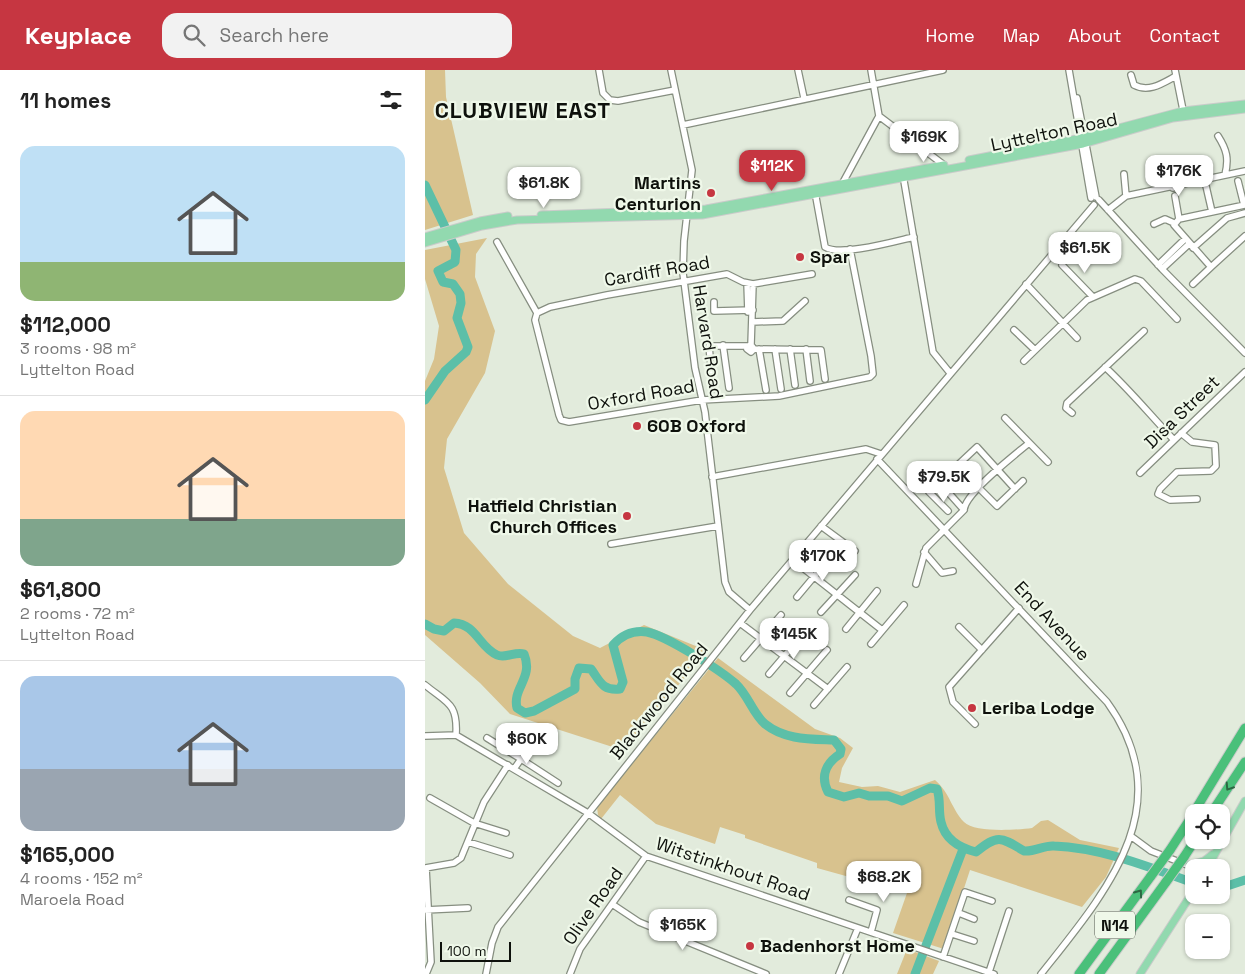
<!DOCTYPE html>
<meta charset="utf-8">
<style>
:root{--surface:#fff;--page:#f2f2f2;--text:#222;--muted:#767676;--line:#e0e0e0;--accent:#c63641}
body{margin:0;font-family:"Space Grotesk",sans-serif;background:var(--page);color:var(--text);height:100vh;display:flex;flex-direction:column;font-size:19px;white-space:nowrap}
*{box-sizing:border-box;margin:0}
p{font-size:16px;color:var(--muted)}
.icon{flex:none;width:28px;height:28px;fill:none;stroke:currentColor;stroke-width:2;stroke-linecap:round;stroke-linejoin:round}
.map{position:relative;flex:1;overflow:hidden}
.panel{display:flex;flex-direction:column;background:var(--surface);width:425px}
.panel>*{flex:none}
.controls{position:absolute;left:760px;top:734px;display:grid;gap:10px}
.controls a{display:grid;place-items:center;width:45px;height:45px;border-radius:10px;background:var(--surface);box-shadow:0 1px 4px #0004;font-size:25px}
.scale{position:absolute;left:15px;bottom:12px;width:71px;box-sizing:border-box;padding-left:5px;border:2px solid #0e110c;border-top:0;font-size:14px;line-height:18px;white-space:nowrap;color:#0e110c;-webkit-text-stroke:4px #eff8e9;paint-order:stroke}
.price{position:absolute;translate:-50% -42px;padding:0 11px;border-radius:10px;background:#fff;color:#222;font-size:16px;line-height:32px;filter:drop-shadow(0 1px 2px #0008)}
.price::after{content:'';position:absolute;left:50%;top:30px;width:15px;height:11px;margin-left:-8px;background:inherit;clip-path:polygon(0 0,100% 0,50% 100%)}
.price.current{background:var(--accent);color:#fff}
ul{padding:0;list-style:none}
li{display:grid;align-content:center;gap:10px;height:265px;padding:0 20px}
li+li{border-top:1px solid var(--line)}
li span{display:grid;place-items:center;height:155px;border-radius:15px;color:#555}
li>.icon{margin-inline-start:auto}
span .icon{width:90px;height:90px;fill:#fffc;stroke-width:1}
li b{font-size:21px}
h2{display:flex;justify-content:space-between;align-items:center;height:60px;padding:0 20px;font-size:21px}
header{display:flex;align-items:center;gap:30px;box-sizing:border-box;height:70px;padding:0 25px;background:var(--accent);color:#fff}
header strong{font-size:24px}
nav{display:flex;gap:28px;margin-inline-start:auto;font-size:18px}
.search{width:350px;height:45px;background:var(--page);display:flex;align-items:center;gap:12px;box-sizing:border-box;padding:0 18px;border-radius:15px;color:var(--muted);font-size:19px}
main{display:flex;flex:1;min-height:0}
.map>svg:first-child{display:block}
.green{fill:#d8c28e}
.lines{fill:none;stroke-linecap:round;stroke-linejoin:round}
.river{stroke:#5cbfa8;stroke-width:9}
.minor-casing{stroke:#868e80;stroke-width:8}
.major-casing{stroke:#cacbca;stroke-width:9}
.highway-casing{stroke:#cacbca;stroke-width:11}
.minor{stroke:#fff;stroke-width:5.5}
.major{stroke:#92d9af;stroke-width:7}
.highway{stroke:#4ac07a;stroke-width:9}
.highway-bridge-casing{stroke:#cacbca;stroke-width:11;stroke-linecap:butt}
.highway-bridge{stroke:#4ac07a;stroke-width:9}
.oneway{stroke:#2c6843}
.poi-dot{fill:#c63641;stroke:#eff8e9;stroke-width:2}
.labels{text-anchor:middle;stroke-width:4.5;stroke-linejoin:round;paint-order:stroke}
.shield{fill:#eff8e9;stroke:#52564e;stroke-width:1}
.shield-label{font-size:16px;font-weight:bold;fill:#0e110c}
.street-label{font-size:18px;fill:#0e110c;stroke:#eff8e9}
.poi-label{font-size:18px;font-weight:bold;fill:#0e110c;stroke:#eff8e9;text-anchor:start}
.district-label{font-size:22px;font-weight:bold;letter-spacing:1px;fill:#0e110c;stroke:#eff8e9}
</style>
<header>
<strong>Keyplace</strong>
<div class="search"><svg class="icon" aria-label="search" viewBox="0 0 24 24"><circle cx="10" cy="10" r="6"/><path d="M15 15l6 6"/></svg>Search here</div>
<nav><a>Home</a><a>Map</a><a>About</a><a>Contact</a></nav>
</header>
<main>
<section class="panel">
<h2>11 homes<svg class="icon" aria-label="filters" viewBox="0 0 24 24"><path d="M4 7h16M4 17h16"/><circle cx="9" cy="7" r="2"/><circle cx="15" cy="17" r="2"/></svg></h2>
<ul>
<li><span style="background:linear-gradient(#bfe0f5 75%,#8fb573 0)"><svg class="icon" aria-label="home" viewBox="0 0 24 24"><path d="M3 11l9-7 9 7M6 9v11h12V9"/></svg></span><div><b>$112,000</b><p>3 rooms · 98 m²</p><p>Lyttelton Road</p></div></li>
<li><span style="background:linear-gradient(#ffd9b3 70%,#7fa58c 0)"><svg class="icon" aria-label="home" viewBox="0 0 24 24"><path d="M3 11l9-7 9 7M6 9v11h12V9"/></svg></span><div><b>$61,800</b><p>2 rooms · 72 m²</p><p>Lyttelton Road</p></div></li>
<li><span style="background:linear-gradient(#a9c7e8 60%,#9aa5b1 0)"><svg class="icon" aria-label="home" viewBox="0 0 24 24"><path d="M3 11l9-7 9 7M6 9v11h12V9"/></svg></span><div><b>$165,000</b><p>4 rooms · 152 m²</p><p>Maroela Road</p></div></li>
</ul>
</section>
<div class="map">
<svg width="820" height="904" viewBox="0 0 820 904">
<rect width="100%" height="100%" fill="#e2ebdc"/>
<path class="green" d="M 0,0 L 20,0 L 21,27 L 48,145 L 0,160 Z
M 62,168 L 51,184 L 50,207 L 70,261 L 60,303 L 22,369 L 19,398 L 39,463 L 83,514 L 148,566 L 175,578 L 219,555 L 283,581 L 197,680 L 85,644 L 55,613 L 0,565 L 0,311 L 9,289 L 14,256 L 0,209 L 0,180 Z
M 293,588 L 390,659 L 415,668 L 428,678 L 417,698 L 414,712 L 437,717 L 453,716 L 475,722 L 510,710 C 525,723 527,740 539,752 C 549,763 592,760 607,758 L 616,751 L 623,750 L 655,770 L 694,778 L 681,807 L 657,837 L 545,800 L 519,879 L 468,863 L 482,823 L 392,798 L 392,793 L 320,768 L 320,765 L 295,757 L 290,774 L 231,754 L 195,725 L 176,749 L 173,745 L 172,737 Z
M 482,879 L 514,891 L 508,904 L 472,904 Z"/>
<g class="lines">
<path class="river" d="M 0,115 L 31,180 L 30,192 L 13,201 L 18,212 L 28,214 L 35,224 L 36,233 L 32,248 L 43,277 L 41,282 L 20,301 L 0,330
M 0,554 L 9,559 L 19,561 L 29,553 C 51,554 54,577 72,585 C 81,589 90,581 99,584 C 109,608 87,618 92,638 L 100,643 L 109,641 L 150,619 L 150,609 L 154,598 L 166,599 C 175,611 177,621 195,619 L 198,612 L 188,575 C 197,565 209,560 222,562 C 242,566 295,600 311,614 C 323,625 328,644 340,654 C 360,670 385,669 409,670 L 416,679 L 415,684 C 401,693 395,706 403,722 L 419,727 L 434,723 L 444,726 L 463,726 L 477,731 L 505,718 L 512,719 C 516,730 513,741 516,752 C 520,769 535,778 551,782 C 573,764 576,767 599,781 C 610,782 619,775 629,776 C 678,778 723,797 769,813
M 796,818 L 820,810
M 490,904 L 538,779"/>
<defs>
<path id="minor" d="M 174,0 L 178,23 L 185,30 L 193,31 L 250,20
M 246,0 L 267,100 L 259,171 L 258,203 L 270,298 L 280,342 L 300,512 L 304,522 L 325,540
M 373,0 L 379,28
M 446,0 L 454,46
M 644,0 L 666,128
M 750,0 L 759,45
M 706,5 L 709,15 C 724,23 738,13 751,6
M 652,28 L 671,127
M 454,46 L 519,95
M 258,55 L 518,0
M 793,66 C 802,80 804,89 800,105
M 743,93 L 748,118
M 699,104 L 701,126
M 478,105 L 508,282 L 525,303
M 813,111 L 819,135
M 416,116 L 454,46
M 781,116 L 787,142
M 390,122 L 400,177 C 415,187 471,171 489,167
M 750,126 L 754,149
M 674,130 L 737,199 L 820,283
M 820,135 L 754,149 L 749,155 L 786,197 L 820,166
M 683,140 L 701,126 L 820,101
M 729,154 L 740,149 L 749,153
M 72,172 L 112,243 L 110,250 L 134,345 L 136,350 L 144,352 L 277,330 L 354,326 L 445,307 L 448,304 L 446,286 L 425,179
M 768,178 L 802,148 L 820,143
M 637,195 L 668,227
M 733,195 L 760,169
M 737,199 L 764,174
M 322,213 L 323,242
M 601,214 L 652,268
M 768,214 L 786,197
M 289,232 L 289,241 L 328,240
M 112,243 L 125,237 L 182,225 L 302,204 L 318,212 L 328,214 L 387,204
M 327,252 L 358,251 L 380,231
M 589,260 L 610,280
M 298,275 L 304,318
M 326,275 L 329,279 L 326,282 L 322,279 L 326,275 L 328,214
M 329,279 L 396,280 L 400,309
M 334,279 L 341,320
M 350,279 L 356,319
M 365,279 L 370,315
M 381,279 L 385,311
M 599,291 L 662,230 L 710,209 L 716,211 L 752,249
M 680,297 C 705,320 726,346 749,370
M 288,319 L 284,276 L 323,276
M 647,343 L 641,338 L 642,333 L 719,261
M 580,348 L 623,392
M 756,363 L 767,372 L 790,375 L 791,396 L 786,401 L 752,402 L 735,419 L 733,424 L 745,430 L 772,429
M 452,389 L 682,632 C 757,736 681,822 616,904
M 715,403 L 820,302
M 287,407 L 441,379 L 456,384
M 514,412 L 539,440
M 554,418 L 572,436 L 598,411
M 523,441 L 504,422 L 552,377 L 590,419
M 396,456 L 430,481
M 186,474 L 293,456
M 499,482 L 517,503 L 528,501
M 368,490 L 457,560
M 491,514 L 501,478 L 539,440 C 540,423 590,385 604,373
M 372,527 L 408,484
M 396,542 L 430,505
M 315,553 L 403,619
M 534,557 L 557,580
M 421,559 L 452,521
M 446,574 L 479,535
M 319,588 L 356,545
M 344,604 L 379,563
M 0,615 C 22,633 33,633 31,665
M 365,623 L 402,580
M 389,635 L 422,597
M 550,654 L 528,632 L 524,617 L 594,538
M 31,665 L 163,743 L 221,786 L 569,904
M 0,666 L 31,665
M 62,668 L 96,689 L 89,699
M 96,689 L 133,713
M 5,728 L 49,753 L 81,763
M 707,767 L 726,781 L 770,798
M 43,772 L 85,785
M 0,798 L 29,793 L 36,788 L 59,732 L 83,695
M 424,830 L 452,840 L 446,862
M 187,834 L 214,852 L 341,904
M 0,840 L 43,838
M 534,843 L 549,849
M 527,864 L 549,871
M 518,887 L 540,822 L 567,831
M 564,902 L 584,841
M 1,904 L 6,892 L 1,798
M 61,904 L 67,873 L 73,857 L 325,540 L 669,135
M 145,904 L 155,879 L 221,786
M 414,904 L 433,858"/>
<path id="major" d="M 544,90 L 656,68 L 758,41 L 820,34
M 116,145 L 281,139 L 519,95
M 0,167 L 55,151 L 83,146
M 0,173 L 57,156 L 92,150 L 277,145 L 658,74 L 748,48 L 820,39
M 764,795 L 779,791 L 788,784
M 782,798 L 820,731
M 715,904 L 769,820"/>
<path id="highway" d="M 769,742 L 820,658
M 787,742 L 820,692
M 745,780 L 769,743
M 759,787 L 770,770
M 654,904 L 726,806
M 674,904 L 741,812"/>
</defs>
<use href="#minor" class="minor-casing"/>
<use href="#major" class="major-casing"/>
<use href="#highway" class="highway-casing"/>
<use href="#minor" class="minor"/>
<use href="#major" class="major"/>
<use href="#highway" class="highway"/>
<defs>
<path id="highway-bridge" d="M 726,806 L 745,780
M 741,812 L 759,787"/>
</defs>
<use href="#highway-bridge" class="highway-bridge-casing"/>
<use href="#highway-bridge" class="highway-bridge"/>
</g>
<defs><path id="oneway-chevron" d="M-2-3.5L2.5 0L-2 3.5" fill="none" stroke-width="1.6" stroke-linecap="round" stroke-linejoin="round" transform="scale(1.25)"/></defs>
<g class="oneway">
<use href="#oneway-chevron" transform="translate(804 717) rotate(123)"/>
<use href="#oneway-chevron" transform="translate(714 823) rotate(-54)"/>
</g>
<g class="poi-dot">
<circle cx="286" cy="123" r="5"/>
<circle cx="375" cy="187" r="5"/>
<circle cx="212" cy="356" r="5"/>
<circle cx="202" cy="446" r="5"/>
<circle cx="547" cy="638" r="5"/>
<circle cx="325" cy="876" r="5"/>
</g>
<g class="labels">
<rect class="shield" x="670" y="841.5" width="40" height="27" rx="4"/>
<g class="shield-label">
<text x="690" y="861">N14</text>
</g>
<g class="street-label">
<text transform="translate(629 62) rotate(-12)" y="6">Lyttelton Road</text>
<text transform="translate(232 201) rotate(-10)" y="6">Cardiff Road</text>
<text transform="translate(283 272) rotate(81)" y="6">Harvard Road</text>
<text transform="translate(216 325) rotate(-10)" y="6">Oxford Road</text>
<text transform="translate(757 342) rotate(-44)" y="6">Disa Street</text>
<text transform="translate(627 551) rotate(47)" y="6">End Avenue</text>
<text transform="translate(234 631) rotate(-51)" y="6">Blackwood Road</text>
<text transform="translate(308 799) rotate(19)" y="6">Witstinkhout Road</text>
<text transform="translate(168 836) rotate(-55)" y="6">Olive Road</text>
</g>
<g class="poi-label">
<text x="276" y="119" text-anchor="end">Martins<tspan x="276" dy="21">Centurion</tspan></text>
<text x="385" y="193">Spar</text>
<text x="222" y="362">60B Oxford</text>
<text x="192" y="442" text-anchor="end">Hatfield Christian<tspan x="192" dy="21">Church Offices</tspan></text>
<text x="557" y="644">Leriba Lodge</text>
<text x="335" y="882">Badenhorst Home</text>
</g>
<g class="district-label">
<text x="98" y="48">CLUBVIEW EAST</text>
</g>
</g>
</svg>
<div class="controls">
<a><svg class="icon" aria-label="locate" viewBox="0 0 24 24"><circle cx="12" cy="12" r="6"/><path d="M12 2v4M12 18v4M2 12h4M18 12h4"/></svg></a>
<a>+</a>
<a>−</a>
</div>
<div class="scale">100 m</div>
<b class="price" style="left:499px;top:93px">$169K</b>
<b class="price current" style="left:347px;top:122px">$112K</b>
<b class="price" style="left:754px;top:127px">$176K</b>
<b class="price" style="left:119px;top:139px">$61.8K</b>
<b class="price" style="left:660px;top:204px">$61.5K</b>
<b class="price" style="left:519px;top:433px">$79.5K</b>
<b class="price" style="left:398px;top:512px">$170K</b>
<b class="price" style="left:369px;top:590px">$145K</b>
<b class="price" style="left:102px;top:695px">$60K</b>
<b class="price" style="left:459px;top:833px">$68.2K</b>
<b class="price" style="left:258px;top:881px">$165K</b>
</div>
</main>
